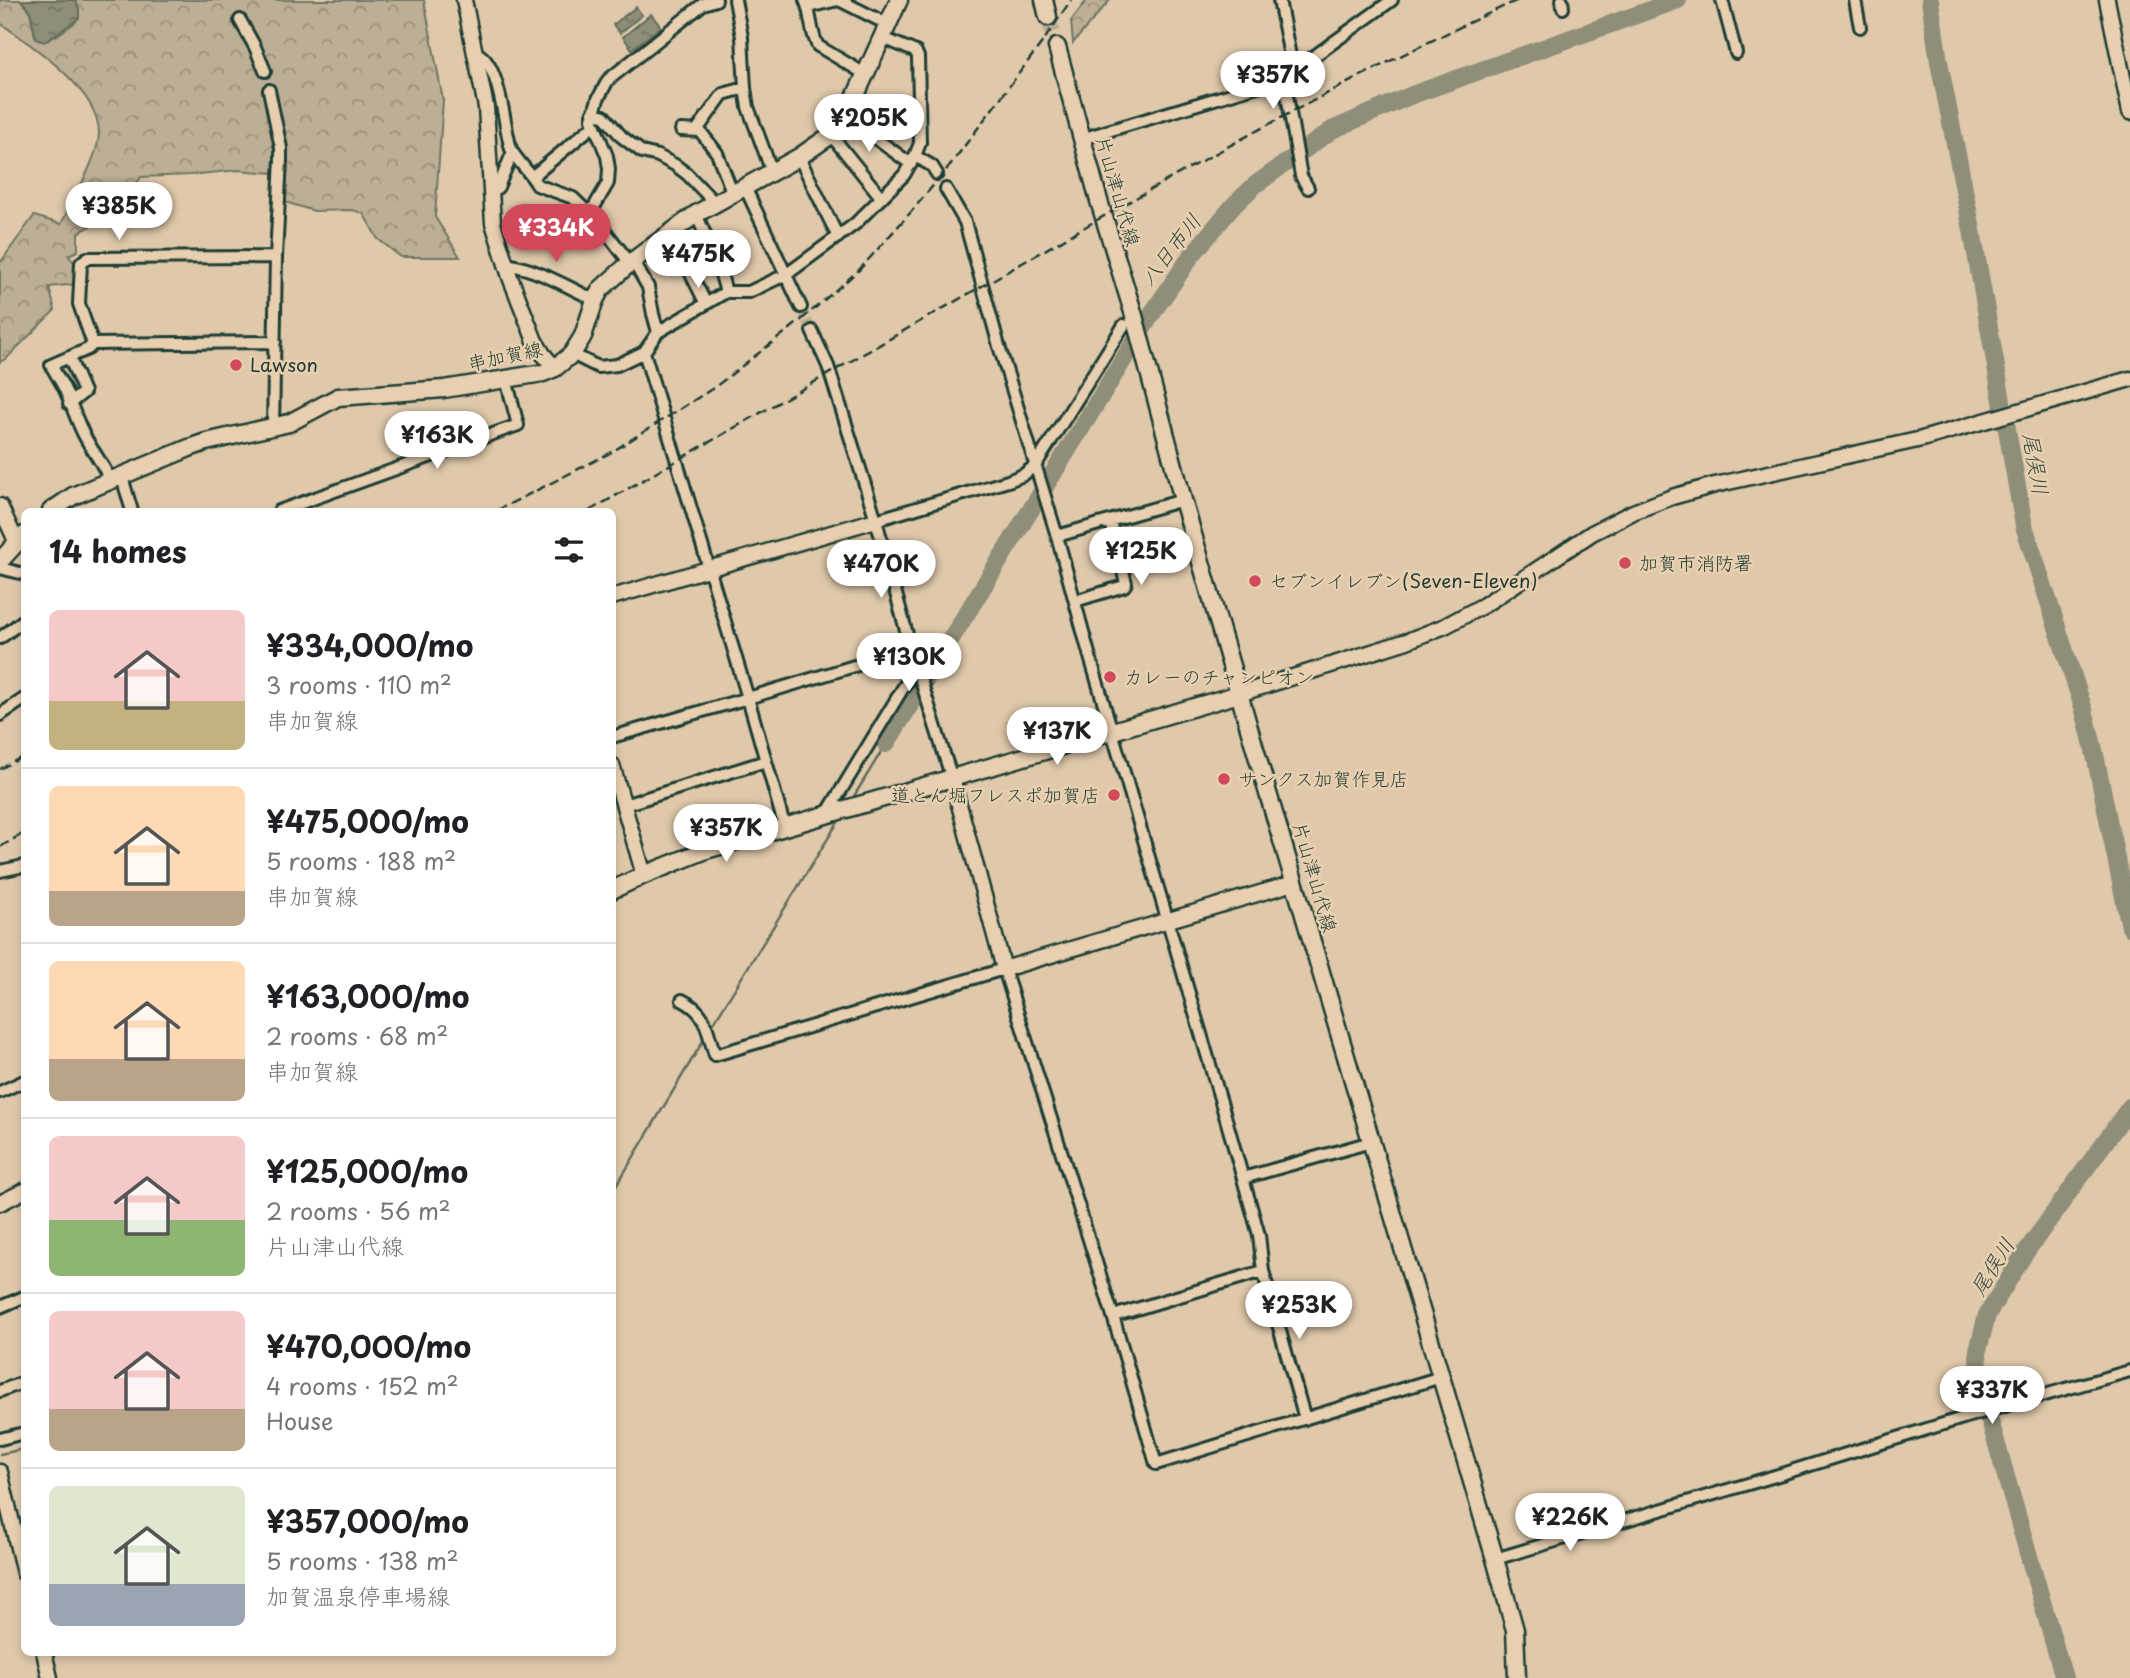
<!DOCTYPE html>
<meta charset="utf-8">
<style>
:root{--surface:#fff;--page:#f2f2f2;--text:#202124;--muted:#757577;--line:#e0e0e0;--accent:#d1495b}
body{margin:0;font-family:"Playpen Sans","Klee One",sans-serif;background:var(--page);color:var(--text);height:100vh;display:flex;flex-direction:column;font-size:26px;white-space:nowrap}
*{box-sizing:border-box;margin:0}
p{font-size:23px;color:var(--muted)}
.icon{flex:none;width:38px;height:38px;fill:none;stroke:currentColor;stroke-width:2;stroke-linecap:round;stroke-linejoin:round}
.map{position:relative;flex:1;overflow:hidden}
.side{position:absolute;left:21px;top:508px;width:595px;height:1148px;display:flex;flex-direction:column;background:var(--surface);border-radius:10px;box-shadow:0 4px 10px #0003}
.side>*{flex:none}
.price{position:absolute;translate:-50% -60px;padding:0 16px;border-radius:24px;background:#fff;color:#222;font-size:23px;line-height:46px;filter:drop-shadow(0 2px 4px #0008)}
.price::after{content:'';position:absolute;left:50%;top:42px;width:21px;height:16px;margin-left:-10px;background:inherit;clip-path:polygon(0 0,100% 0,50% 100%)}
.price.active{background:var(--accent);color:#fff}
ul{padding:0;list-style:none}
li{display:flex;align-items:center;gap:21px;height:175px;padding:0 28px}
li+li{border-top:2px solid var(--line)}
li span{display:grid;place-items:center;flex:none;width:196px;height:140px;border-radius:10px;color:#555}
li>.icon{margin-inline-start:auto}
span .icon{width:84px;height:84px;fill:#fffc;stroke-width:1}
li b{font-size:30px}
h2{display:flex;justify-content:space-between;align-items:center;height:84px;padding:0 28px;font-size:30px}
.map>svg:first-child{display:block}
.forest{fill:url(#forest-crowns);stroke:#6e7664;stroke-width:2}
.water{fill:url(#water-ripples);stroke:#626e5d;stroke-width:2}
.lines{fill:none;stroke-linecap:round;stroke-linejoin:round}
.stream{stroke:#626e5d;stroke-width:2.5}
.river{stroke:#8e8e79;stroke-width:18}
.minor-tunnel{stroke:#b9ad93;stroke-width:10;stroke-dasharray:10 5;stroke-linecap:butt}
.secondary-tunnel{stroke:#b9ad93;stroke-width:16;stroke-dasharray:16 8;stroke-linecap:butt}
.minor-casing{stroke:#1f3d34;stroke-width:16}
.tertiary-casing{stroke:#1f3d34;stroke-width:19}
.secondary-casing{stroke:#1f3d34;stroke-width:21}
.minor{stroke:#e8cfb0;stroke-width:10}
.tertiary{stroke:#e8cfb0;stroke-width:14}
.secondary{stroke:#e8cfb0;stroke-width:16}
.rail{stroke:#1f3d34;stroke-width:2.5;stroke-dasharray:10 5;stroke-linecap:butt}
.poi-dot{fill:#d1495b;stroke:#e8cfb0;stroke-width:2.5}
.labels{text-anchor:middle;stroke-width:5;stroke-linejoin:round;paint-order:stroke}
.street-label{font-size:19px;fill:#1f3d34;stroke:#e8cfb0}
.poi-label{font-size:19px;fill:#1f3d34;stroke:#e8cfb0;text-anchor:start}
.water-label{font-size:21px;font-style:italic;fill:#30493e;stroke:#e8cfb0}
</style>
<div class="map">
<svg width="2130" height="1678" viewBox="0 0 2130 1678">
<defs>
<pattern id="forest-crowns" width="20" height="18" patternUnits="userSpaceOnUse" patternTransform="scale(1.75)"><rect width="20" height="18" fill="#bdaf95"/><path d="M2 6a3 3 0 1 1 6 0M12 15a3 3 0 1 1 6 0" fill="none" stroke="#99907a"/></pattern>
<pattern id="water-ripples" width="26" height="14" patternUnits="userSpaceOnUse" patternTransform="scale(1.75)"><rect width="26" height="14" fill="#8e8e79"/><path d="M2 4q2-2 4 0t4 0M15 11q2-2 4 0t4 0" fill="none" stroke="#737564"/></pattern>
</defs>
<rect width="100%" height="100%" fill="#e0c9ab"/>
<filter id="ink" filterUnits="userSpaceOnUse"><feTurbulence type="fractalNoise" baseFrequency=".0143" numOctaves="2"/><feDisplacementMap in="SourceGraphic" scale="14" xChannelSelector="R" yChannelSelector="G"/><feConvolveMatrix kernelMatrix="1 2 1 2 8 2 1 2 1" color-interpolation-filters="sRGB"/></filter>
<g filter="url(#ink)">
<path class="forest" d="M 0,0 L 21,0 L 30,11 L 35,36 L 56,36 L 76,22 L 79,9 L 75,0 L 424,0 L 443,100 L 435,217 L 460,257 L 401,257 L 378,239 L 363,213 L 352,210 L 314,211 L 285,202 L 286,174 L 238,170 L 190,175 L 141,177 L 118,211 L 78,233 L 78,251 L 68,255 L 76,265 L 75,284 L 49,287 L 55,310 L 7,358 L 0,362 L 0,263 L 34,216 L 61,224 C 72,202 99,156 99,133 C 99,90 32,45 0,23 Z
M 1087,0 L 1110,0 L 1073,43 L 1071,21 Z"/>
<path class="water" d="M 21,0 L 75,0 L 79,9 L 79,18 L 48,40 L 44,42 L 36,39 L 30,11 Z
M 636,7 L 642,15 L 620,33 L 613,25 Z
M 651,14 L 661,27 L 632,49 L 623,37 Z"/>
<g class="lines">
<path class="stream" d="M 851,801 L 886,744
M 711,1027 L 840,819
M 612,1193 L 706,1036
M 0,1454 L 24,1449"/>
<path class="river" d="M 1930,0 L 1939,62 L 1971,225 L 2024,526 L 2084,710 L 2094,750 L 2130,927
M 886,744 L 1153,312 L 1192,255 L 1234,205 L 1255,185 L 1332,130 L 1412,95 L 1678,0
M 2064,1678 L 1984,1400 L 1979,1376 L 1978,1350 L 1987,1315 L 2023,1256 L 2130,1107"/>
<path class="minor-tunnel" d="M 801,307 L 812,331"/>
<path class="secondary-tunnel" d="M 1048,17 L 1057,47"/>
<defs>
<path id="minor" d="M 735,0 L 742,37 L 745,88 L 748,107 L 772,172
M 805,0 C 812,15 810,33 818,46 L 865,74
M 839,0 L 887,24
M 1279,0 L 1293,71
M 1562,0 L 1563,8
M 1722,0 L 1736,53
M 1855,0 L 1860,27
M 808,7 L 838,0
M 240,20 L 255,47 L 265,71
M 476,53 C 500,61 504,127 511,149 C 514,158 531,173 537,185 L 573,198 L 599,223 L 630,263
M 1284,78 L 1301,176 L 1308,188
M 269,90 L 281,148 L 281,159 L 276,257 L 273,428
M 593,112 L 604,116 L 622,137 L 642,152 L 658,156 L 675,165 L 687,174 L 715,203
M 846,117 L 911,164
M 681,130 L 700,131 L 717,153 L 733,194
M 697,130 L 723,94 L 745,88
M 831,135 L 881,197
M 1081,139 L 1284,78 L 1392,0
M 915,156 L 932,166 L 937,174
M 799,157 L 838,237
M 533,176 L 593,126
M 745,187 L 801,307
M 946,189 L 965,222 L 999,346 L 1057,536 L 1088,650 L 1226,1119 L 1259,1235 L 1263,1271 L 1305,1419
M 490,194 L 498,187 L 512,154
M 588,211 L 594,207 L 608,183 L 609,169 L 607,156 L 592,119 L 598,99 L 608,80 L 703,4 L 716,0
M 696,214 L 717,261 L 726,292
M 661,239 L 687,266 L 706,304
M 633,261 L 648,287 L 653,314 L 658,332
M 506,264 C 538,269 566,286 595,300
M 812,331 L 828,366 L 876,520 L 911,649 L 952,779
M 93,344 L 79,304 L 81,263 L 87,258 L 276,257
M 644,352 L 748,698 L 911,649
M 572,354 L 598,367 L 617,365 L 644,352 L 658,332 L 726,292 L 749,292 L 787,274 L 855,224 L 904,175 L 915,156 L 920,143 L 918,57 L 916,52 L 881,37
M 69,357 L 84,392 L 69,404
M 122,477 L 132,511
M 110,481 C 105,466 93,452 85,437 C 77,422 72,405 65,390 C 61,381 55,373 51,365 L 88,349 L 93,344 L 275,342
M 279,511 L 518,425 L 506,379
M 876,520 L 1008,481 L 1023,475 L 1035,466 L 1124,325
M 1057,536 L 1183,500
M 0,568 L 24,574
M 1075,601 L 1124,586 L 1126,583 L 1110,521
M 0,638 L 24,620
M 0,715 L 24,699
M 612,737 L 748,698 L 785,828
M 624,805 L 766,761
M 826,815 L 917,665
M 0,871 L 24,866
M 682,1000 C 708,1013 706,1029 715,1055 L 1004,969 L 1113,1316 L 1156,1464 L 1441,1377
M 0,1092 L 24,1081
M 1243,1178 L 1371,1142
M 0,1307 L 24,1297
M 1113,1316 L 1263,1271
M 0,1391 L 24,1382
M 0,1439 L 24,1433
M 1495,1559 L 1775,1476 L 1966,1417 L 2130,1371"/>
<path id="tertiary" d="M 464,0 L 486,107 L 493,223 L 510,277 L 535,341 L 543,354 L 555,368
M 2107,0 L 2130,112
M 0,506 L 17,543
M 612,597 L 876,520
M 1239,694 L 1407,641 L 1445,626 L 1484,605 L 1592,533 L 1633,512 L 1672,497 L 1715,485 L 1922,439 L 2130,379
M 612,765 L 644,875
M 952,779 L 1004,969 L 1294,883
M 0,1203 L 24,1191
M 0,1472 L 24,1573
M 44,1652 L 50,1678"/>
<path id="secondary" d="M 1044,0 L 1048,17
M 1057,47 L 1099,201 L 1133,312 L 1183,500 L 1267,790 L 1495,1559 L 1515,1630 L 1517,1678
M 51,511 L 73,496 L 189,448 L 206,442 L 289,423 L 338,397 L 444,389 L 543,373 L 555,368 L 572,354 L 583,336 L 595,300 L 601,289 L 630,263 L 696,214 L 799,157 L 831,135 L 846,117 L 899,0
M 0,561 L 24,535
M 612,890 L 644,875 L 706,850 L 1239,694"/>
</defs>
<use href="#minor" class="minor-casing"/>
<use href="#tertiary" class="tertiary-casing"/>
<use href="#secondary" class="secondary-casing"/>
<use href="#minor" class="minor"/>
<use href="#tertiary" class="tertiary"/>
<use href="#secondary" class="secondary"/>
<path class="rail" d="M 496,511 L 610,453 L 715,387 L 800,321 L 859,270 L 911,212 L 951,164 L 1044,40 L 1071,0
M 589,511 C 734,428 879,345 1024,262 C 1185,169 1348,77 1518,0
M 0,769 L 24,756
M 0,847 L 24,833"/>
</g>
</g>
<g class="poi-dot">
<circle cx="236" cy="365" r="7"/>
<circle cx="1625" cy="563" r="7"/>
<circle cx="1255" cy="581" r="7"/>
<circle cx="1110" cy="677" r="7"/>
<circle cx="1224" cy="779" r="7"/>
<circle cx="1114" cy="795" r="7"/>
</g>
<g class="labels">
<g class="street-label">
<text transform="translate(1118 191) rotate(74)" y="7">片山津山代線</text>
<text transform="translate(505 356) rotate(-12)" y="7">串加賀線</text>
<text transform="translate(1315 877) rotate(74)" y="7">片山津山代線</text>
</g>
<g class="poi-label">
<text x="250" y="372">Lawson</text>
<text x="1639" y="570">加賀市消防署</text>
<text x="1269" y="588">セブンイレブン(Seven-Eleven)</text>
<text x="1124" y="684">カレーのチャンピオン</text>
<text x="1238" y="786">サンクス加賀作見店</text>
<text x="1100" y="802" text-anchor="end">道とん堀フレスポ加賀店</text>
</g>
<g class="water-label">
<text transform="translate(1171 250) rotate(-52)" y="7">八日市川</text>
<text transform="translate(2035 464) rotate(80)" y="7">尾俣川</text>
<text transform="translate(1993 1267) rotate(-58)" y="7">尾俣川</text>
</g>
</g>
</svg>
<b class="price" style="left:1273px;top:111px">¥357K</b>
<b class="price" style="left:869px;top:154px">¥205K</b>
<b class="price" style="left:119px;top:242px">¥385K</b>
<b class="price active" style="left:556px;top:264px">¥334K</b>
<b class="price" style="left:698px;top:290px">¥475K</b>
<b class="price" style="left:437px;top:471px">¥163K</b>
<b class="price" style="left:1141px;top:587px">¥125K</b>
<b class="price" style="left:881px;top:600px">¥470K</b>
<b class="price" style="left:909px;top:693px">¥130K</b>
<b class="price" style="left:1057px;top:767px">¥137K</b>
<b class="price" style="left:726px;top:864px">¥357K</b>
<b class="price" style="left:1299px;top:1341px">¥253K</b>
<b class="price" style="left:1992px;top:1426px">¥337K</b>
<b class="price" style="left:1570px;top:1553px">¥226K</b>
<section class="side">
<h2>14 homes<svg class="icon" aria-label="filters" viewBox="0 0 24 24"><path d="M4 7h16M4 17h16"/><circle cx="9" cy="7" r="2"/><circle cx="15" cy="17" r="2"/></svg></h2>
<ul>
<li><span style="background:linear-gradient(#f6c9c9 65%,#c2b280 0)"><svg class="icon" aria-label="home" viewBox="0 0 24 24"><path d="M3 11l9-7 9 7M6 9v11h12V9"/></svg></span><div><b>¥334,000/mo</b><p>3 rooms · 110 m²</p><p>串加賀線</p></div></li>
<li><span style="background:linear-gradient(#ffd9b3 75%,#b9a48a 0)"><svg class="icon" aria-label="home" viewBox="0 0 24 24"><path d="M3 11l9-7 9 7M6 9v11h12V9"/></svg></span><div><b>¥475,000/mo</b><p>5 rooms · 188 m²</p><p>串加賀線</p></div></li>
<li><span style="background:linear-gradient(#ffd9b3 70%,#b9a48a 0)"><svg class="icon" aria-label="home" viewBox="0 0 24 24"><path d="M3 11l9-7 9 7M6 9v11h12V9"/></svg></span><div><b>¥163,000/mo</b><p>2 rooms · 68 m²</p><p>串加賀線</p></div></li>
<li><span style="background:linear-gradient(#f6c9c9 60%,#8fb573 0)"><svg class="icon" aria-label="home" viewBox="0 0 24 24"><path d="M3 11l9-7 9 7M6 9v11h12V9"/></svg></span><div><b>¥125,000/mo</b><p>2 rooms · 56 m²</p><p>片山津山代線</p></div></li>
<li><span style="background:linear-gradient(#f6c9c9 70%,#b9a48a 0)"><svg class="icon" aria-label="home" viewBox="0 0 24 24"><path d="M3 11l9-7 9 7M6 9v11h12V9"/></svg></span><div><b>¥470,000/mo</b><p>4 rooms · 152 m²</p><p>House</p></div></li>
<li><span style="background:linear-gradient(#dfe7d0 70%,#9aa5b1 0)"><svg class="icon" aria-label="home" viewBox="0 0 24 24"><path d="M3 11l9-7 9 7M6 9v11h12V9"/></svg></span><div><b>¥357,000/mo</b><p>5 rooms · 138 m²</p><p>加賀温泉停車場線</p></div></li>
</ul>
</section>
</div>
